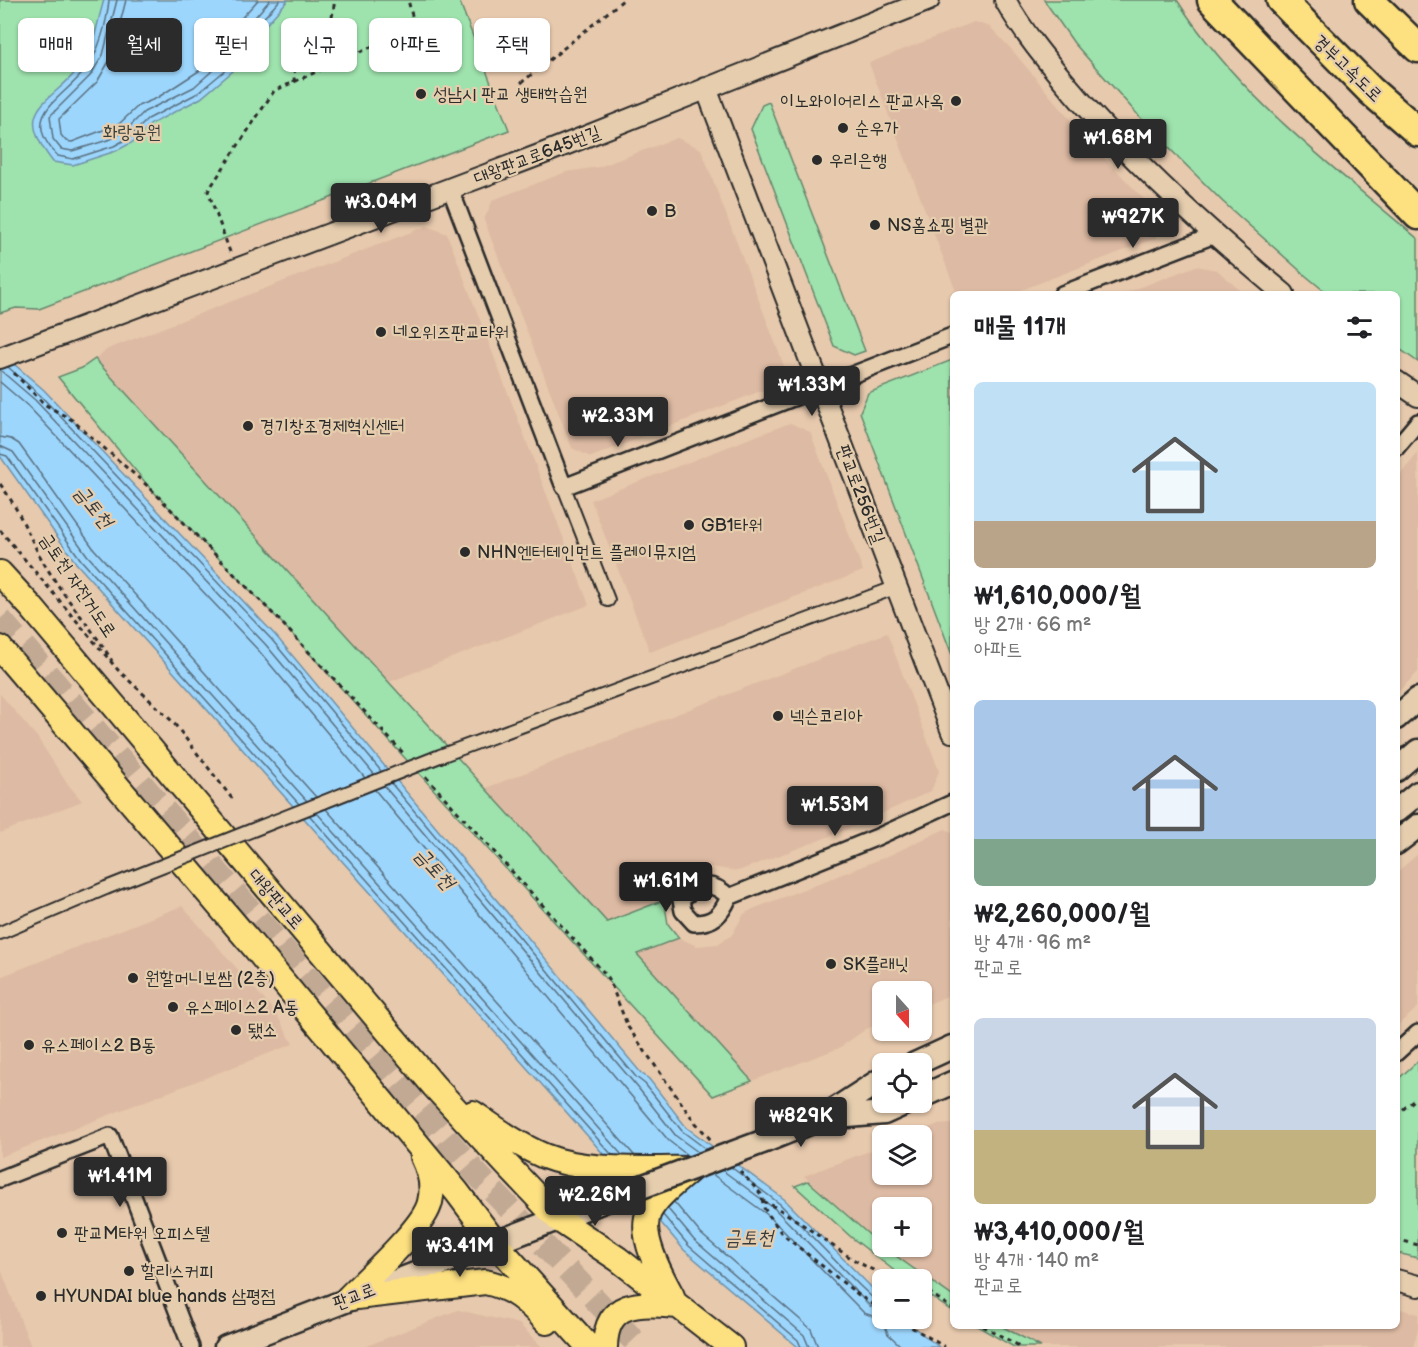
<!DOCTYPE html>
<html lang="ko">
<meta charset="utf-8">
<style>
:root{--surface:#fff;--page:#f6f6f6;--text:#202124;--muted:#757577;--accent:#2b2b2b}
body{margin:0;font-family:"Balsamiq Sans","Poor Story",sans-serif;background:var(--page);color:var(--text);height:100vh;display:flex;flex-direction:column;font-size:22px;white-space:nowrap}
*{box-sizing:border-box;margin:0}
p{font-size:20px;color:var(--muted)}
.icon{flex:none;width:33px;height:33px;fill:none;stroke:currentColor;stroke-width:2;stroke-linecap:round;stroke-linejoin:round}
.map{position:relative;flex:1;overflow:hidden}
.details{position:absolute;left:950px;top:291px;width:450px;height:1038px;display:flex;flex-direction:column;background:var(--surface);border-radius:9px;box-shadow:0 2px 4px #0004}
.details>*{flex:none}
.guide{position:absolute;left:18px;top:18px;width:570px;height:54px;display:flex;gap:12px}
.needle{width:39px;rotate:159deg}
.buttons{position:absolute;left:872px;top:981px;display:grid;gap:12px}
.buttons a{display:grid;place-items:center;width:60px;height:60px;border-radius:9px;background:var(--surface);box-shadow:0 2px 4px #0004;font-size:30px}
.price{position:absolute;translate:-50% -51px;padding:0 14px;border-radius:6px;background:var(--accent);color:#fff;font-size:20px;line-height:39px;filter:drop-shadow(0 2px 3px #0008)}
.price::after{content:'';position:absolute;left:50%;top:36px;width:18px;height:14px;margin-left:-9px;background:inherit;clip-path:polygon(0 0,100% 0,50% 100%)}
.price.selected{background:#222;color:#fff}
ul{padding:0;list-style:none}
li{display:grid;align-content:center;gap:12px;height:318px;padding:0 24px}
li span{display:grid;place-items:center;height:186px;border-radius:9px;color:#555}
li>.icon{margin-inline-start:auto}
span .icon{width:108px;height:108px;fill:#fffc;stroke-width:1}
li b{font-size:26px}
h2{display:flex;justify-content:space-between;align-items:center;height:72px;padding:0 24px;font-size:26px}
.chip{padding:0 21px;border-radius:9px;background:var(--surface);box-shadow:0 2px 4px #0004;font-size:21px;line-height:54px}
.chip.selected{background:var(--accent);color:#fff}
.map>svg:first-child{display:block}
.built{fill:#ddbaa3}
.green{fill:#9ee2ad;stroke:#64866c;stroke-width:1.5}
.water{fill:#9dd6fd;stroke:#6f92a9;stroke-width:1.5}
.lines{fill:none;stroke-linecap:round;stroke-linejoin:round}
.shore{stroke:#596f7f;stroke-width:1.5}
.primary-tunnel{stroke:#c1a993;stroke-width:24;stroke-dasharray:24 12;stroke-linecap:butt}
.pedestrian-casing{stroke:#2b2b2b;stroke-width:16}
.minor-casing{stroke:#2b2b2b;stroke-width:20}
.tertiary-casing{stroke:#2b2b2b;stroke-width:24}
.secondary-casing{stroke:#2b2b2b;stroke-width:27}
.primary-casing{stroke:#2b2b2b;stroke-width:28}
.motorway-casing{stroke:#2b2b2b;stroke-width:33}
.path{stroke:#2b2b2b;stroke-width:3;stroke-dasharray:4.5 4.5;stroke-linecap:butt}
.pedestrian{stroke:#e5cdae;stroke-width:12}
.minor{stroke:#e5cdae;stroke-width:15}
.tertiary{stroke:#e5cdae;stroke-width:20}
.secondary{stroke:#e5cdae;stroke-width:22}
.primary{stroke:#fde080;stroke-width:24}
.motorway{stroke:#fde080;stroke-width:28}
.pedestrian-bridge-casing{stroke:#2b2b2b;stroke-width:16;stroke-linecap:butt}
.secondary-bridge-casing{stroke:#2b2b2b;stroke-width:27;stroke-linecap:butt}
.pedestrian-bridge{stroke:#e5cdae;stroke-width:12}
.secondary-bridge{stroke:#e5cdae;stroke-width:22}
.poi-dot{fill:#2b2b2b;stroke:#e5cdae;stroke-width:2}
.labels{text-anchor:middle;stroke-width:4.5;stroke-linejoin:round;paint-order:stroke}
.street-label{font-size:18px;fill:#2b2b2b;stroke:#e5cdae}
.poi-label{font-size:18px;fill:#2b2b2b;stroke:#e5cdae;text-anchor:start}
.park-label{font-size:18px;fill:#363d38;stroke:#e5cdae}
.water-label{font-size:20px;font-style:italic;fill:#363c40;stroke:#e5cdae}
</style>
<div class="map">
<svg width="1418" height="1347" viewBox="0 0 1418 1347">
<rect width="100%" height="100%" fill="#e7c9ad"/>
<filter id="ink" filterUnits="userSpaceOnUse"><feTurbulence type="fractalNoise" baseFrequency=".0167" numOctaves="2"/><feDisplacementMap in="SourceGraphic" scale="12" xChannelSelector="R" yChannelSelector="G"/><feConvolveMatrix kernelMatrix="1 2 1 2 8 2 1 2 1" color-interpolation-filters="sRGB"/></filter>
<g filter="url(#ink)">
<path class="built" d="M 974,22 L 990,27 L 1012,50 L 1086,139 L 1161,217 L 1156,238 L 1011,294 L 957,294 L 869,63 Z
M 677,138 L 701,149 L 784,366 L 776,385 L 591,457 L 572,448 L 484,220 L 493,200 L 566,172 L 599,167 Z
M 427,226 L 447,234 L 589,605 L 389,682 L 95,359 L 108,349 Z
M 1196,266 L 1217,270 L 1244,294 L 1123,294 Z
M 790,423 L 810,432 L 863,571 L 650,652 L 591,500 Z
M 1418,453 L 1418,672 L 1397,693 L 1397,479 Z
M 887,633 L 939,771 L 931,791 L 846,830 L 738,871 L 704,866 L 691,868 L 671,882 L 664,900 L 607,922 L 486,788 Z
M 0,694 L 37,737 L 66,782 L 82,801 L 0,833 Z
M 945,829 L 952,832 L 952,994 L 921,1007 L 921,992 L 882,992 L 882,1023 L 866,1029 L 839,1048 L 752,1081 L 636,954 L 679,938 L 697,946 L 718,944 L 732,935 L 744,914 L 753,909 L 886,857 Z
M 1418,854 L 1418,1007 L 1397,1026 L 1397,872 Z
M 182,906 L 275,1012 L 293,1044 L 0,1157 L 0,977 Z
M 952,1124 L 952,1296 L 883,1247 L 921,1246 L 921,1208 L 882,1208 L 882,1245 L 804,1176 L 882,1146 L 882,1174 L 921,1174 L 921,1136 L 910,1135 L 936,1125 Z
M 0,1267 L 31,1347 L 0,1347 Z
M 1397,1308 L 1418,1314 L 1418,1329 L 1413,1347 L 1041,1347 L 1001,1326 L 1396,1326 Z
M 458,1310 L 519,1324 L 542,1347 L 364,1347 Z"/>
<path class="green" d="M 0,0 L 459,0 L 509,130 L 39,309 L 16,308 L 0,313 Z
M 1044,0 L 1177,0 C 1239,97 1331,165 1418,239 L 1418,362 L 1397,347 L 1396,294 L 1328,294 L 1306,276 L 1223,202 L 1154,133 L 1074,43 Z
M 769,102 L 865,351 L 854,355 L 834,346 L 751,129 L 762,105 Z
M 95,359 L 607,922 L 664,900 L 668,924 L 679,938 L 637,954 L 752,1081 L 713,1096 L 280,621 L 150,488 L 58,377 L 82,368 Z
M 952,360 L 952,655 L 860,412 L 868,393 Z
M 1418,1061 L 1418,1258 L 1397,1253 L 1396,1081 Z
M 808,1181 L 882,1246 L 952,1296 L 952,1311 L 921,1290 L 921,1280 L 905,1279 L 851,1237 L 795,1186 Z
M 977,1326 L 1001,1326 L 1041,1347 L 1014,1347 Z"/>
<path class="water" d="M 104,0 L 288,0 L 253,39 L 233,71 L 201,98 L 151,124 L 133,142 L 116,151 L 73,165 L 53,162 C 8,105 56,102 81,65 C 95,46 97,22 104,0 Z
M 0,352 L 44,390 L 276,636 L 641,1073 L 649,1079 L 686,1127 L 784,1199 L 882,1298 L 882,1318 L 903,1319 L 939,1347 L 798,1347 L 684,1250 L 593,1142 L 76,563 L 0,456 Z"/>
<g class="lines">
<path class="shore" d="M 109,0 C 107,22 99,53 85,70 C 63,99 17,115 58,156 L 73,159 L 114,146 L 130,137 L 148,119 L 198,93 L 228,68 L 248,35 L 280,0
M 117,0 L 103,55 L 90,76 L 50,116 L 53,139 L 61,149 L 72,151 L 111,139 L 125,131 L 144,112 L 194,87 L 221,63 L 243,31 L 270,0
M 126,0 L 111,58 L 97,82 L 59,119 L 61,135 L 66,141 L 72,142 L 119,124 L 138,106 L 157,98 L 205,67 L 235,25 L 258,0
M 8,367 L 40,395 L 272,640 L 381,771
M 0,370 L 35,400 L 266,645 L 374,774
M 0,382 L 29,407 L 259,651 L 365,778
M 0,437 L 11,439 L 19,444 L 94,549 L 316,797
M 0,446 L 13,452 L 87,555 L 307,801
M 0,454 L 7,456 L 81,560 L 299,804
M 391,783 L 636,1077 L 645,1084 L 682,1131 L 706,1149
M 384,786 L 639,1089 L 676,1136 L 698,1152
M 375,790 L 669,1141 L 687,1155
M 326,809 L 634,1155
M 317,813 L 622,1155
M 310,816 L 612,1155
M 731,1167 L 780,1204 L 859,1285 L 876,1301 L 882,1302
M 722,1170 L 775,1209 L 870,1306 L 882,1310
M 712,1174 L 769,1216 L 864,1313 L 883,1320 L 888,1334 L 902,1347
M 674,1202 L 701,1234 L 811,1329 L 818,1347
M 668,1209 L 694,1240 L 804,1335 L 809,1347
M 663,1215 L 689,1246 L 798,1340 L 801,1347"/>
<path class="primary-tunnel" d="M 0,619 L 475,1172 L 640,1347"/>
<defs>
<path id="pedestrian" d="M 564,487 L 608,600
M 440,756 L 897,587
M 0,933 L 106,888"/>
<path id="minor" d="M 450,188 L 564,487 L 952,336
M 1062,294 L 1217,234
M 1396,448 L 1418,422
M 729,897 C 712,880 697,883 681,900 L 683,911 L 694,923 C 714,923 721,915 729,897 L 875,838 L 952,803
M 1396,1053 L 1418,1033
M 0,1179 L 110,1136 L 191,1347"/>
<path id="tertiary" d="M 1005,0 C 1024,34 1048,62 1073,92 C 1136,166 1210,232 1284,294
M 706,88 L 952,732
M 0,358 L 547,152 L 929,0
M 1396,381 L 1418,396
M 1396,1280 L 1418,1286"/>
<path id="secondary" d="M 1396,718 L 1418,699
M 1396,770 L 1418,751
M 1396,811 L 1418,793
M 1396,843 L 1418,826
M 915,1064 L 952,1047
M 921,1097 L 952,1083
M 824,1118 L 884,1113 L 908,1102
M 765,1141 L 822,1118 L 882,1079
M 226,1347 L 617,1196"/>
<path id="primary" d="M 0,573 L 32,608 L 434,1086 L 506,1164 L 558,1219 L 618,1259 L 731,1347
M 0,648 L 255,948 L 457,1192 L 496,1244 L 589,1347
M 473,1113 C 496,1129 518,1145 544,1156 C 586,1173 646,1168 691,1169
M 672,1296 C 661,1276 638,1235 649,1212 C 658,1195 677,1182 691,1169
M 348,1298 L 485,1282 C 512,1287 528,1302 547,1322
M 348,1298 C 367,1278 425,1227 430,1202 C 434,1186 430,1171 423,1157
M 605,1347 C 606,1299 641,1303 678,1306"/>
<path id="motorway" d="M 1212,0 L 1418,215
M 1281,0 L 1371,91 L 1418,132
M 1369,0 L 1418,48"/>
</defs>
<use href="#pedestrian" class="pedestrian-casing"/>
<use href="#minor" class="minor-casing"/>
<use href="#tertiary" class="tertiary-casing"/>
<use href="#secondary" class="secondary-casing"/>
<use href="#primary" class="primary-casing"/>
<use href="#motorway" class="motorway-casing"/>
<path class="path" d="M 294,82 L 295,55 L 331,23 L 335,0
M 521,83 L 623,0
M 230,252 L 208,191 L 274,91 L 415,27 L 408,0
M 14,373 L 44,404 L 72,420 L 150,488 L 280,621 L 405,755
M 0,484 C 21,511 31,544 50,573 C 69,604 94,630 112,661
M 0,530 L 118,670 L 173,722 L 234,801
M 426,777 L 608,977 L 628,1027 L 694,1121 L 711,1140
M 1396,1115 L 1418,1097
M 740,1171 L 761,1194 L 764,1208 L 782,1234 L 860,1296 L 882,1310
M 763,1201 C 810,1222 859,1277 909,1280
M 1396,1239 L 1418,1245
M 921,1287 L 952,1308
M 896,1318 L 945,1347
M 983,1326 L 1021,1347"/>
<use href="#pedestrian" class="pedestrian"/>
<use href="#minor" class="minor"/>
<use href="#tertiary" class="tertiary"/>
<use href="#secondary" class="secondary"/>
<use href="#primary" class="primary"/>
<use href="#motorway" class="motorway"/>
<defs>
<path id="pedestrian-bridge" d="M 106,888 L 440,756"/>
<path id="secondary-bridge" d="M 617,1196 L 765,1141"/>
</defs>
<use href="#pedestrian-bridge" class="pedestrian-bridge-casing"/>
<use href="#secondary-bridge" class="secondary-bridge-casing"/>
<use href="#pedestrian-bridge" class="pedestrian-bridge"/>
<use href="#secondary-bridge" class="secondary-bridge"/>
</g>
</g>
<g class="poi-dot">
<circle cx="421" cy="94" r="6"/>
<circle cx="956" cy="101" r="6"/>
<circle cx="843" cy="128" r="6"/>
<circle cx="817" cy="160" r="6"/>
<circle cx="652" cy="211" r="6"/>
<circle cx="875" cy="225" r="6"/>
<circle cx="381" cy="332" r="6"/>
<circle cx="248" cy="426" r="6"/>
<circle cx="689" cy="525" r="6"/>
<circle cx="465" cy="552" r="6"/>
<circle cx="778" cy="716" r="6"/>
<circle cx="831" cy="964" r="6"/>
<circle cx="133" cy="978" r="6"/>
<circle cx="173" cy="1007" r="6"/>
<circle cx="236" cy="1030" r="6"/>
<circle cx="29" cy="1045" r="6"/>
<circle cx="62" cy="1233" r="6"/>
<circle cx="129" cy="1271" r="6"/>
<circle cx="41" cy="1296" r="6"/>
</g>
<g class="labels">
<g class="street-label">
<text transform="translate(1348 68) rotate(44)" y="6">경부고속도로</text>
<text transform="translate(537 155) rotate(-21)" y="6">대왕판교로645번길</text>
<text transform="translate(861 494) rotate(69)" y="6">판교로256번길</text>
<text transform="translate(78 585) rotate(56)" y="6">금토천 자전거도로</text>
<text transform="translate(276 899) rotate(49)" y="6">대왕판교로</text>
<text transform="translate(354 1296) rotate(-21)" y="6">판교로</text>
</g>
<g class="poi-label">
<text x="433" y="100">성남시 판교 생태학습원</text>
<text x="944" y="107" text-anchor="end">이노와이어리스 판교사옥</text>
<text x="855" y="134">순우가</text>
<text x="829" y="166">우리은행</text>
<text x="664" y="217">B</text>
<text x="887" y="231">NS홈쇼핑 별관</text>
<text x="393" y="338">네오위즈판교타워</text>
<text x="260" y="432">경기창조경제혁신센터</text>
<text x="701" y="531">GB1타워</text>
<text x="477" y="558">NHN엔터테인먼트 플레이뮤지엄</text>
<text x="790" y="722">넥슨코리아</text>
<text x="843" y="970">SK플래닛</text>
<text x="145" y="984">원할머니보쌈 (2층)</text>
<text x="185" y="1013">유스페이스2 A동</text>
<text x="248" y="1036">됐소</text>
<text x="41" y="1051">유스페이스2 B동</text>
<text x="74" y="1239">판교M타워 오피스텔</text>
<text x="141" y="1277">할리스커피</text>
<text x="53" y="1302">HYUNDAI blue hands 삼평점</text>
</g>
<g class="park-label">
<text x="132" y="138">화랑공원</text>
</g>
<g class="water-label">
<text transform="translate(94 506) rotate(51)" y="7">금토천</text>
<text transform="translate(435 868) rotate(48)" y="7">금토천</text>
<text x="749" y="1244">금토천</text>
</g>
</g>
</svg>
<div class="buttons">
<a><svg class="needle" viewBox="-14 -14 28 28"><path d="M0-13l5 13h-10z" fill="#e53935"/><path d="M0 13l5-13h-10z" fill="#757577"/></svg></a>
<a><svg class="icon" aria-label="locate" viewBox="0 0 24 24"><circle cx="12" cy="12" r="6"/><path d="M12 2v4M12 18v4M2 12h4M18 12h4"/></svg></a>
<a><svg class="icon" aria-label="layers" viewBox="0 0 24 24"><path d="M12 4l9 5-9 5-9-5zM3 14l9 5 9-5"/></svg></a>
<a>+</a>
<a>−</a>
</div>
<b class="price" style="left:1118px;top:170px">₩1.68M</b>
<b class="price" style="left:381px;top:234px">₩3.04M</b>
<b class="price" style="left:1133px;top:249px">₩927K</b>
<b class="price" style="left:812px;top:417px">₩1.33M</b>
<b class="price" style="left:618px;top:448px">₩2.33M</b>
<b class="price" style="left:835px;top:837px">₩1.53M</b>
<b class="price selected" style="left:666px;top:913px">₩1.61M</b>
<b class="price" style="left:801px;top:1148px">₩829K</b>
<b class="price" style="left:120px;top:1208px">₩1.41M</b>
<b class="price" style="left:595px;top:1227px">₩2.26M</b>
<b class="price" style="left:460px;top:1278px">₩3.41M</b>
<div class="guide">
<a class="chip">매매</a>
<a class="chip selected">월세</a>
<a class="chip">필터</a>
<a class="chip">신규</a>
<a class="chip">아파트</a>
<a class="chip">주택</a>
</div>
<section class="details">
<h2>매물 11개<svg class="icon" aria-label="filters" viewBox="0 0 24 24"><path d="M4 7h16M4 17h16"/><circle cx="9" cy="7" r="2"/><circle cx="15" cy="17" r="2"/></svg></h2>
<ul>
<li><span style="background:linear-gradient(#bfe0f5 75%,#b9a48a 0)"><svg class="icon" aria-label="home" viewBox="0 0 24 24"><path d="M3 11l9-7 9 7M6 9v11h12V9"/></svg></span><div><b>₩1,610,000/월</b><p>방 2개 · 66 m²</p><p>아파트</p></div></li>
<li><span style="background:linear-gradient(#a9c7e8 75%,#7fa58c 0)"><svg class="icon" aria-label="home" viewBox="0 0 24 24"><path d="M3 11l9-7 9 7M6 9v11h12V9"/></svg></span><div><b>₩2,260,000/월</b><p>방 4개 · 96 m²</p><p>판교로</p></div></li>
<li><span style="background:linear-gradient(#c9d6e8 60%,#c2b280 0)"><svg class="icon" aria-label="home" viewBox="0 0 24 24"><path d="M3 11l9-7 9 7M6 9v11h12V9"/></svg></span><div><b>₩3,410,000/월</b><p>방 4개 · 140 m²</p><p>판교로</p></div></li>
</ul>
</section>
</div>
